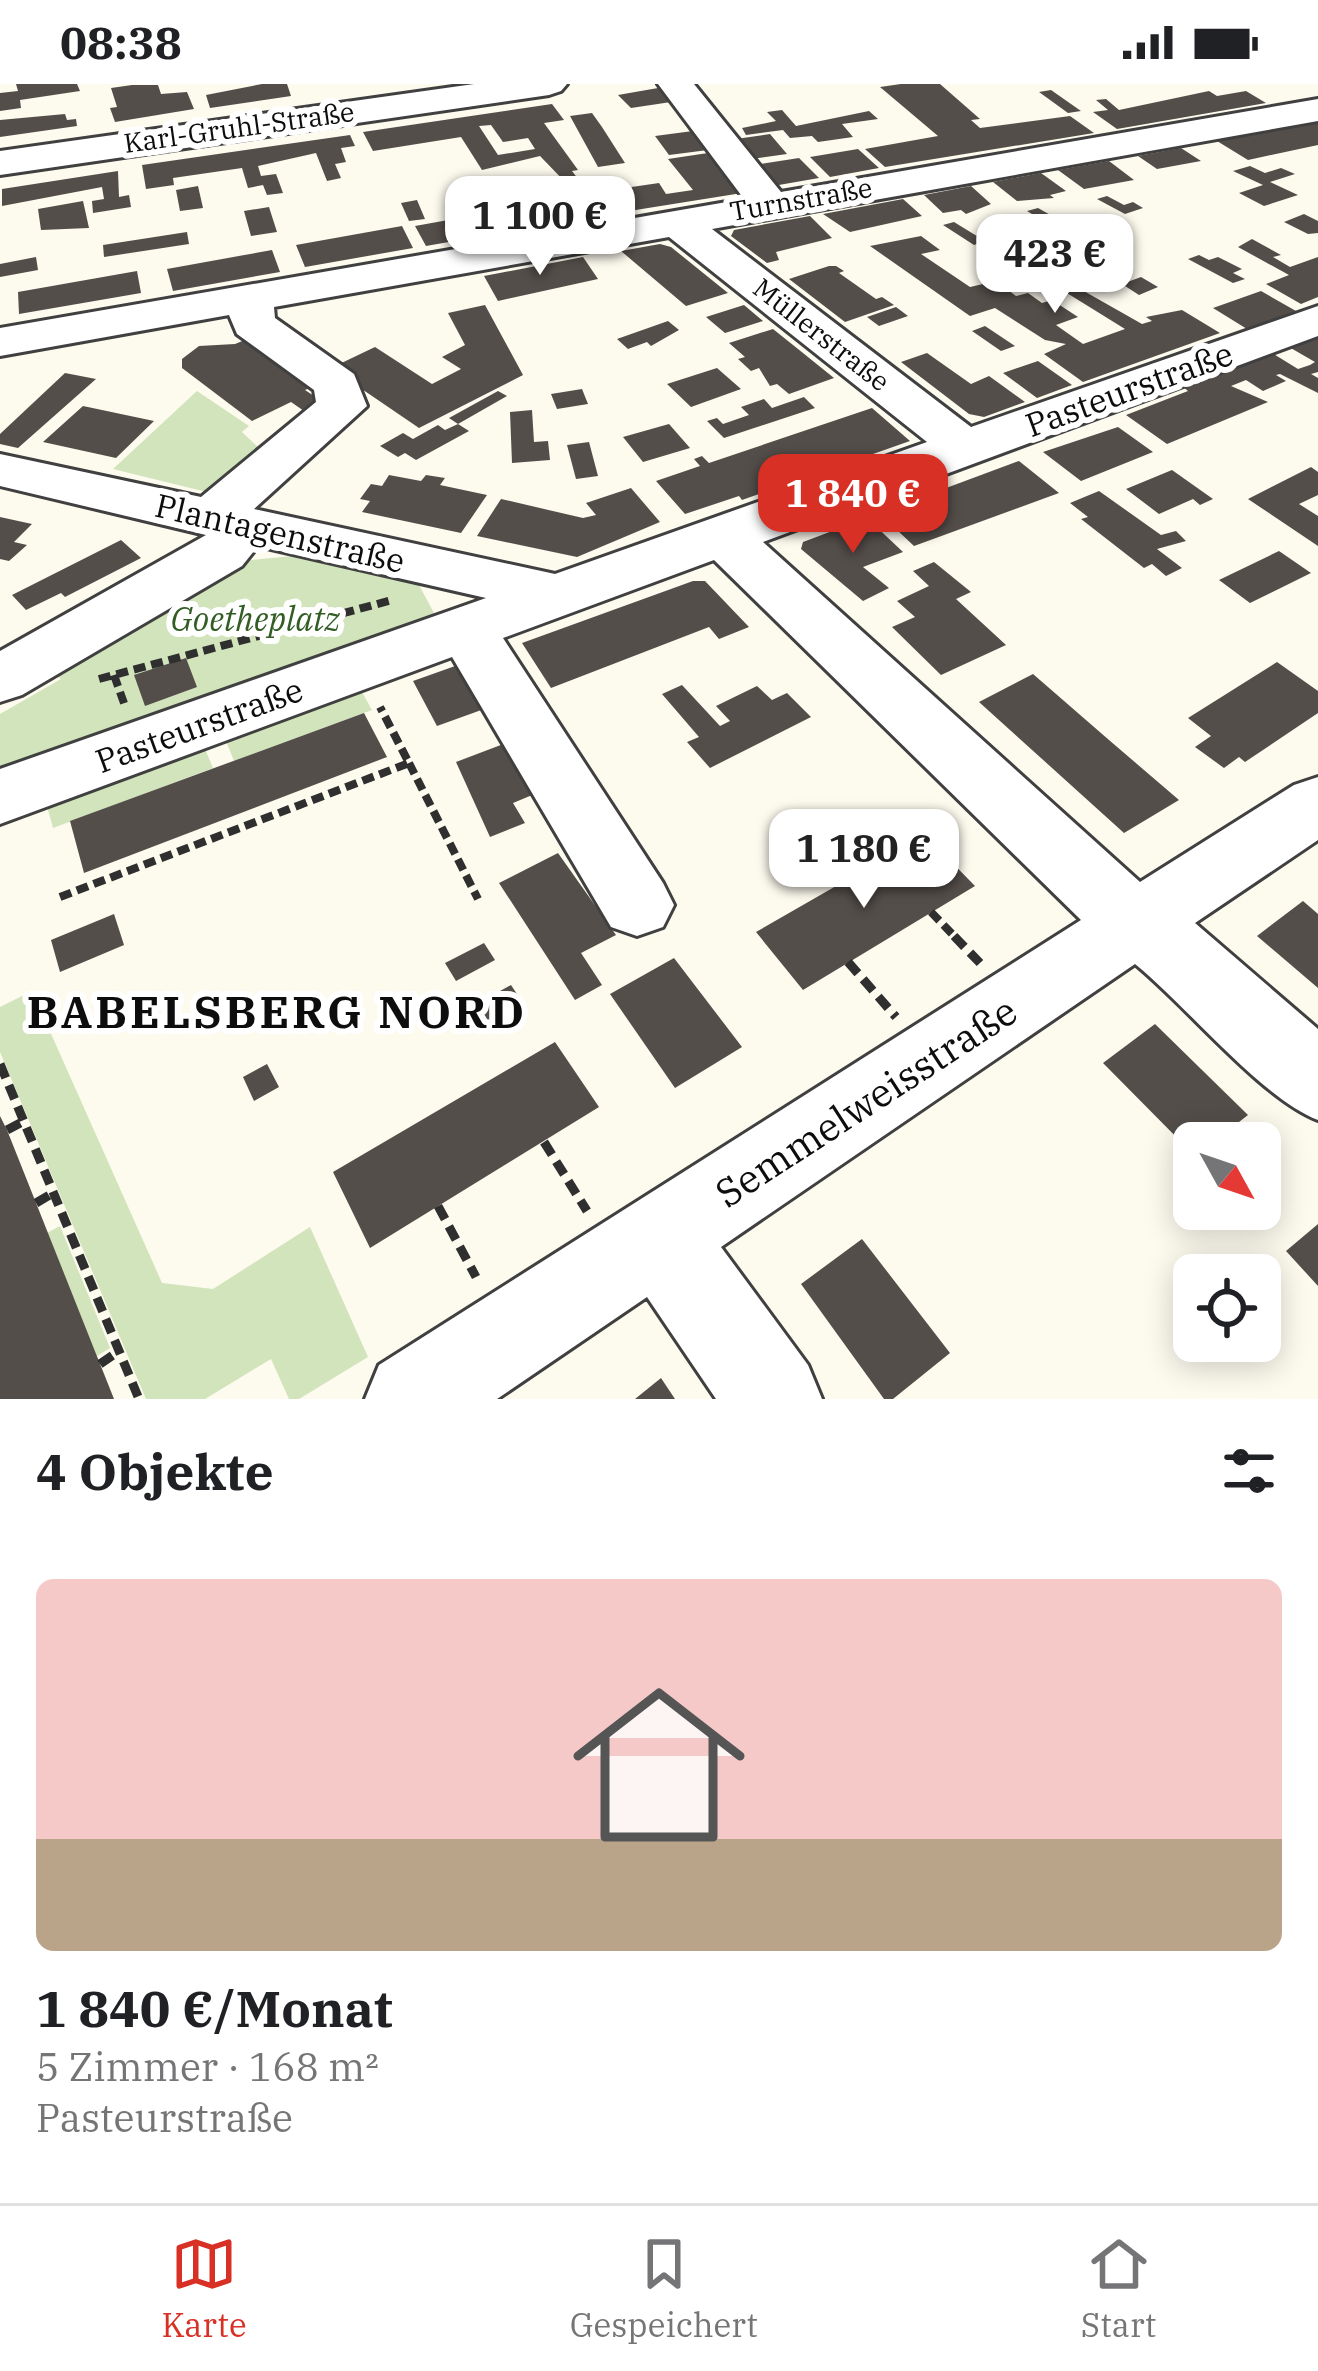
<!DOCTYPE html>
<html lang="de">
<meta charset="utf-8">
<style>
:root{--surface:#fff;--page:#f6f6f6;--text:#202124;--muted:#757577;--line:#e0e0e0;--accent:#d93025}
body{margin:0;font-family:"IBM Plex Serif",serif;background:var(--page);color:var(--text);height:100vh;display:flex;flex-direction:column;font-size:45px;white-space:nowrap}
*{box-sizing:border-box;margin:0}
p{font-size:39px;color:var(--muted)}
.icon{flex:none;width:66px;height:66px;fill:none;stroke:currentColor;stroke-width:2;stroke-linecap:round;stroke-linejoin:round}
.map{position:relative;height:1315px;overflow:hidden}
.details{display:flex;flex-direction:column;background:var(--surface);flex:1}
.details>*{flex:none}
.needle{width:78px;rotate:130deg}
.buttons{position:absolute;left:1173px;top:1038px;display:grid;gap:24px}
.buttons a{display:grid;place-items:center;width:108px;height:108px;border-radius:18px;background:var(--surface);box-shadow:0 6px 30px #0003;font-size:60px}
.price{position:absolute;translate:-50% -102px;padding:0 27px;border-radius:24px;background:#fff;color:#222;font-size:39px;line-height:78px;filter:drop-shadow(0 3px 6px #0008)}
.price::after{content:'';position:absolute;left:50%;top:72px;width:36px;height:27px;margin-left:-18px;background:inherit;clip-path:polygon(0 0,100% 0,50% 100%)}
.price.active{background:var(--accent);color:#fff}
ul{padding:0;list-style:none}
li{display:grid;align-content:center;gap:24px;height:636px;padding:0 36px}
li span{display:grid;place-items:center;height:372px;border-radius:18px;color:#555}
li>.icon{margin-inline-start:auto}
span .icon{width:216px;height:216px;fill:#fffc;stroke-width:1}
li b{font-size:51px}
h2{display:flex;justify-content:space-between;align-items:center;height:144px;padding:0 36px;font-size:51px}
.status{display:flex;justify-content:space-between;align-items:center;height:84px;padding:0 60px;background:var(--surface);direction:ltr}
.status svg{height:33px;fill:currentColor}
.tab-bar{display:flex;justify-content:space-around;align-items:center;height:168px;border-top:3px solid var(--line);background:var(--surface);font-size:33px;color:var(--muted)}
.tab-bar a{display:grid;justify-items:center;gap:6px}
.tab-bar .active{color:var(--accent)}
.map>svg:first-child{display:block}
.green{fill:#d2e4bb}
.building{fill:#544e4a;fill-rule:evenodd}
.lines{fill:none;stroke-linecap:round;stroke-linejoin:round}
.minor-casing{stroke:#404040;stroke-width:6}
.path-far1{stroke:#2f2f2f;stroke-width:8;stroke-dasharray:12 6;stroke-linecap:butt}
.path{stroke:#2f2f2f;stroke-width:9;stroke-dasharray:15 8;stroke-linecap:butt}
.minor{fill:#fff;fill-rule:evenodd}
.labels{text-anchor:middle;stroke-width:12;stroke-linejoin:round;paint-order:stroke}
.far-street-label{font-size:27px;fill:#0d0d0d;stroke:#fff}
.street-label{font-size:33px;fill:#0d0d0d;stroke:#fff}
.park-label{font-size:33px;font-style:italic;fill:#325d24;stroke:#fff}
.near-street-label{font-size:39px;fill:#0d0d0d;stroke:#fff}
.district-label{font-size:45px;font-weight:bold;letter-spacing:3px;fill:#0d0d0d;stroke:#fff}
</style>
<div class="status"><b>08:38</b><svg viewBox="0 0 49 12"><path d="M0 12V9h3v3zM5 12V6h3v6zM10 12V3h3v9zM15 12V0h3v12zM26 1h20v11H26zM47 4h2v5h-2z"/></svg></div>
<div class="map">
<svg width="1318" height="1315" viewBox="0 0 1318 1315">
<rect width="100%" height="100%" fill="#fdfaee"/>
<path class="green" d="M 197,307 L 249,342 L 242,348 L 258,363 L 250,390 L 223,412 L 113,385 Z
M 303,471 L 418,499 L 435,531 L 0,686 L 0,630 L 61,595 L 48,586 L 241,477 Z
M 362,608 L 372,626 L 234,677 L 226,657 Z
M 205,665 L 213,684 L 53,744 L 47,722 Z
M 32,907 L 162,1199 L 213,1205 L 310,1143 L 368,1273 L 299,1315 L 289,1315 L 271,1275 L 205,1315 L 146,1315 L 0,968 L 0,923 Z
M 60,1142 L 110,1264 L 97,1272 L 47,1149 Z"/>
<path class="building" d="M 16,0 L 77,0 L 80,7 L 20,16 L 21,24 L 0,27 L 0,9 L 18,7 Z
M 262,0 L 287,0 L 291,12 L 210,24 L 206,11 Z
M 901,0 L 940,0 L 980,35 L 971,36 L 980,44 L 1070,32 L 1094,49 L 885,83 L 865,65 L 938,52 L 880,3 Z
M 132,1 L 158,1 L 161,10 L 187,8 L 194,25 L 115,38 L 110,24 L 117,23 L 111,4 Z
M 658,4 L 671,18 L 631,24 L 618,11 Z
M 1051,6 L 1081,27 L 1068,29 L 1039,8 Z
M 1209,7 L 1217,12 L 1246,7 L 1266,19 L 1117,45 L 1093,28 L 1108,26 L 1096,16 L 1106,15 L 1119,26 Z
M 552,20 L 564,36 L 544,39 L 578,86 L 572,87 L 582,100 L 569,102 L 540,72 L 482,86 L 461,53 L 373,67 L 363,48 ZM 491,41 L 503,58 L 528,54 L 535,65 L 498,71 L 479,42 Z
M 782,26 L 796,42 L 869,27 L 878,35 L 842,40 L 853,53 L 818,58 L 812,52 L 790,54 L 783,46 L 746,51 L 742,44 L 776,37 L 767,28 Z
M 592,29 L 602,43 L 625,79 L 598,83 L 570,32 Z
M 65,30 L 67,36 L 76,35 L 77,42 L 0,53 L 0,36 Z
M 1318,39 L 1318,61 L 1248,76 L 1217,57 Z
M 693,47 L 708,66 L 669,71 L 655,52 Z
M 770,50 L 787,70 L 751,75 L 736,55 Z
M 350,51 L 355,62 L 341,64 L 346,78 L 335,80 L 341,94 L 327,97 L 316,69 L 258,82 L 261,92 L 276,90 L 283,109 L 267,111 L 263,101 L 248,104 L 242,84 L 173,94 L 174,101 L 146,105 L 142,81 Z
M 1181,64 L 1201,77 L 1157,85 L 1138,72 Z
M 858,65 L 879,84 L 830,93 L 810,73 Z
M 708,69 L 742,109 L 598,132 L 584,110 L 659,99 L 666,110 L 693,106 L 668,75 Z
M 799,74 L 819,94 L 773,102 L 754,81 Z
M 1109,77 L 1134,96 L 1084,105 L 1058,86 Z
M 1250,82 L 1265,89 L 1281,84 L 1295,90 L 1270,98 L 1298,111 L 1264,122 L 1239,109 L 1263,101 L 1233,87 Z
M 118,87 L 119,113 L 129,111 L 131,123 L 93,129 L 92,117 L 104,115 L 102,103 L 2,122 L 2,105 Z
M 1041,89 L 1066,107 L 1050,111 L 1054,114 L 1017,117 L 993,98 Z
M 198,102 L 203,124 L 180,127 L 176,106 Z
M 971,102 L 991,120 L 966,130 L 961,126 L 943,129 L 924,111 Z
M 1107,112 L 1124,121 L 1133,118 L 1143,124 L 1125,130 L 1097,115 Z
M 572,113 L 586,135 L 489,151 L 478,131 L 494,128 L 487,117 L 508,114 L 514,124 Z
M 903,115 L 922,132 L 850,148 L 823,130 Z
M 417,116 L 425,135 L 409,137 L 401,119 Z
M 83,117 L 89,144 L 41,146 L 38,125 Z
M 269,123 L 277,148 L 251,152 L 244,127 Z
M 1038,124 L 1091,154 L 1080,158 L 1057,145 L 1042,151 L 1025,140 L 1040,135 L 1027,127 Z
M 1304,130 L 1318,137 L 1318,149 L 1308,150 L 1284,138 Z
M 810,132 L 832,154 L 776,168 L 779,176 L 767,179 L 731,152 L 734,146 Z
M 465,133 L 477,153 L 426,162 L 415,142 Z
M 954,138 L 985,157 L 974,161 L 943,141 Z
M 402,142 L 413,164 L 305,183 L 296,161 Z
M 187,148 L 189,160 L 104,173 L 103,161 Z
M 921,152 L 940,166 L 921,170 L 970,203 L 996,197 L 1016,212 L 1028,209 L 1042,219 L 1052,216 L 1078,233 L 1056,241 L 1083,260 L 1125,245 L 1033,188 L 1045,185 L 1142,240 L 1152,237 L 1146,233 L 1182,226 L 1220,249 L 1083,298 L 1044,270 L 1066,260 L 1045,256 L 995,224 L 970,232 L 870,162 Z
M 1252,155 L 1281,171 L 1273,173 L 1290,183 L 1318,173 L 1318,213 L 1301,220 L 1266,200 L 1289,191 L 1238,163 Z
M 660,160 L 671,163 L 728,209 L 686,222 L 621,167 Z
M 272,166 L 280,188 L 173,207 L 167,185 Z
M 1199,171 L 1209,176 L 1218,173 L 1242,185 L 1233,189 L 1245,195 L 1233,199 L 1188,175 Z
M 36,173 L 38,186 L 0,193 L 0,180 Z
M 583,173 L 598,195 L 498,217 L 484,192 Z
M 829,182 L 836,182 L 844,187 L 839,189 L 876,215 L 882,213 L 894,221 L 845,238 L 789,195 Z
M 137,187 L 141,209 L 19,230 L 18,208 Z
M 1141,193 L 1158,203 L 1139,211 L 1122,200 Z
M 1261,207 L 1296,227 L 1247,245 L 1213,224 Z
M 485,221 L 523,291 L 419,344 L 331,284 L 375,263 L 432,300 L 461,285 L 442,273 L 465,261 L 448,229 Z
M 744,221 L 763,237 L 725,249 L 706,233 Z
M 896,223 L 908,232 L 879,242 L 867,233 Z
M 668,237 L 679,246 L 651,262 L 647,258 L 628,265 L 617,255 Z
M 985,242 L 1015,262 L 1001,267 L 972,247 Z
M 773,245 L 803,269 L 834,294 L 789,310 L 777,300 L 770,302 L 759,284 L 751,287 L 738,275 L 745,273 L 729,259 Z
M 257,251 L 314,302 L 305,306 L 323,318 L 304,327 L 291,318 L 252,337 L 182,284 L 182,275 L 199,262 L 235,260 Z
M 1318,253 L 1318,288 L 1311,290 L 1318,294 L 1318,309 L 1280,290 L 1276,291 L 1286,297 L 1263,307 L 1246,296 L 1231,302 L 1268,318 L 1167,360 L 1126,331 L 1188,307 L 1182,302 L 1272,269 L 1298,285 L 1310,281 L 1315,278 L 1289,263 Z
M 927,269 L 971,300 L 989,292 L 1025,318 L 984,333 L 969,330 L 901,278 Z
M 1038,277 L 1072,301 L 1037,314 L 1003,289 Z
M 717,284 L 741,305 L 691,323 L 667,300 Z
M 65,289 L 96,295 L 18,364 L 0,360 L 0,350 Z
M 582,305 L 588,320 L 557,325 L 551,310 Z
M 498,307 L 507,312 L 458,340 L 469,347 L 416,376 L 405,369 L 398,373 L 380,362 L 403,349 L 413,355 L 438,341 L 445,346 L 458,340 L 449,334 Z
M 804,313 L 815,324 L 724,354 L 707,337 L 717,334 L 723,340 L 749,331 L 741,323 L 764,315 L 772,324 Z
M 83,322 L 154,337 L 116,374 L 43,358 Z
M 872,324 L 910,357 L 742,416 L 739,412 L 685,430 L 656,397 L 700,382 L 694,375 L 702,372 L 709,379 Z
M 532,326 L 534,358 L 548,357 L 550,376 L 512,379 L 510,328 Z
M 669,340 L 690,364 L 643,378 L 623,353 Z
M 1118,343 L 1153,368 L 1081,397 L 1043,368 Z
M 589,358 L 598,392 L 576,395 L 567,361 Z
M 1019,377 L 1059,409 L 914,462 L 879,429 Z
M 1311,383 L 1318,388 L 1318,411 L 1299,420 L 1318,432 L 1318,462 L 1248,415 Z
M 1172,386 L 1213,415 L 1200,421 L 1193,415 L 1159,430 L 1126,405 Z
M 389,391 L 421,397 L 426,391 L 445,394 L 440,401 L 487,411 L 461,449 L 362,428 L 370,417 L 360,415 L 371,400 L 382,402 Z
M 631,404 L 660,438 L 577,473 L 477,452 L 501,415 L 583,434 L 596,431 L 586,419 Z
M 1099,407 L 1161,451 L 1176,447 L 1186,457 L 1157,465 L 1182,484 L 1166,492 L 1152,480 L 1144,484 L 1081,435 L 1088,433 L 1070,419 Z
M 0,433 L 32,440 L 14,458 L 27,461 L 9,477 L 0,475 Z
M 867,434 L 903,468 L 863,483 L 889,504 L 863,517 L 801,465 L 803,458 Z
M 121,456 L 141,474 L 65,513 L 61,509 L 26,526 L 12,511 Z
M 1279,467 L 1311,489 L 1250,519 L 1219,496 Z
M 934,478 L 971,508 L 956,515 L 1006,561 L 941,591 L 892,543 L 915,533 L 897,517 L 929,502 L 913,487 Z
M 693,497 L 705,497 L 749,543 L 719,555 L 709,543 L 551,604 L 522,559 Z
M 186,574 L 197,603 L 145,622 L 134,591 Z
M 472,576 L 498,620 L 437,642 L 413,597 Z
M 1277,578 L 1318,607 L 1318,629 L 1245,678 L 1239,673 L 1224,684 L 1195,663 L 1211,652 L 1188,634 Z
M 1033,590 L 1109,656 L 1179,716 L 1124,749 L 979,618 Z
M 682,601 L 720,642 L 730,637 L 716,622 L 757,602 L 772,616 L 787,609 L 811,633 L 710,684 L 687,658 L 699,653 L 662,610 Z
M 364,629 L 387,673 L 84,789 L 70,737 Z
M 519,654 L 549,704 L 513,719 L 525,739 L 490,753 L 456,678 Z
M 925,751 L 975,802 L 803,906 L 756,848 Z
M 558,769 L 616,851 L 581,869 L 602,901 L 575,916 L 499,799 Z
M 1303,817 L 1318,830 L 1318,904 L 1257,852 Z
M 114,830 L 124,861 L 60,888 L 51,856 Z
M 484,859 L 495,876 L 456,897 L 445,879 Z
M 674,874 L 742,963 L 675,1004 L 610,910 Z
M 511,901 L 523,919 L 483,942 L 471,923 Z
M 1155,940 L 1248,1031 L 1212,1059 L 1194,1059 L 1194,1071 L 1103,979 Z
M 555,958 L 599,1023 L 370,1164 L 333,1088 Z
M 267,980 L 279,1003 L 254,1017 L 243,993 Z
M 0,1032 L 7,1046 L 114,1315 L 0,1315 Z
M 1318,1140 L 1318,1202 L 1286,1167 Z
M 862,1155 L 950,1269 L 893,1315 L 884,1315 L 801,1200 Z
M 661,1294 L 675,1315 L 635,1315 Z"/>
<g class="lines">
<defs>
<path id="minor" d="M 474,0 L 567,0 L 561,7 L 549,11 L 0,91 L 0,67 Z
M 658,0 L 694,0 L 781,108 L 1318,15 L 1318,37 L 712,145 L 971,343 L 1318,222 L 1318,252 L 763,458 L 1140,798 L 1294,701 L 1318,693 L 1318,756 L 1195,839 L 1318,945 L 1318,1036 C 1261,1014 1188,923 1135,880 L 721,1163 L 808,1281 L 822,1315 L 716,1315 L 647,1213 L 497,1315 L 365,1315 L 379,1281 L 1081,836 L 714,476 L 503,554 L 663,799 L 674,821 L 663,843 L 637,852 L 611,843 L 452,573 L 0,740 L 0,685 L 486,514 L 258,462 L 242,482 L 22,611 L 0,618 L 0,567 L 206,451 L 0,402 L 0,370 L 201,413 L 316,318 L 314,306 L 237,250 L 229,231 L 0,272 L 0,244 L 744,115 ZM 669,153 L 927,358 L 555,490 L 254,425 L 367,322 L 354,290 L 275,234 L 274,223 Z"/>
</defs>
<use href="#minor" class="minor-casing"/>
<path class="path-far1" d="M 114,591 L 125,622
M 99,595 L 392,516
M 409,679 L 478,815
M 60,813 L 409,679 L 380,623
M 931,828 L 957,855"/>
<path class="path" d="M 954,852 L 980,879
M 848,878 L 896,933
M 0,980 L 139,1315
M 7,1046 L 24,1037
M 544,1058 L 587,1127
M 36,1119 L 53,1109
M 438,1122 L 476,1193
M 100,1280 L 119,1267"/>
<use href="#minor" class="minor"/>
</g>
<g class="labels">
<g class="far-street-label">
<text transform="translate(239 44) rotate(-8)" y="9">Karl-Gruhl-Straße</text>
<text transform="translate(801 116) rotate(-10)" y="9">Turnstraße</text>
<text transform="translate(821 251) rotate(38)" y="9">Müllerstraße</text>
</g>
<g class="street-label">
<text transform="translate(1129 305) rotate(-20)" y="12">Pasteurstraße</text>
<text transform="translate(280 449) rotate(13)" y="12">Plantagenstraße</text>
<text transform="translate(199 641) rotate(-20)" y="12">Pasteurstraße</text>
</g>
<g class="park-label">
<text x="255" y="547">Goetheplatz</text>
</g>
<g class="near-street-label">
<text transform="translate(866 1018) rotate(-33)" y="14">Semmelweisstraße</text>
</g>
<g class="district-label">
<text x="277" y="944">BABELSBERG NORD</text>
</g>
</g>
</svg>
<div class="buttons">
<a><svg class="needle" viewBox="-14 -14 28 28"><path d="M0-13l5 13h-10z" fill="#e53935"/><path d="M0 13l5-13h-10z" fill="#757577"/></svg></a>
<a><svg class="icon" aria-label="locate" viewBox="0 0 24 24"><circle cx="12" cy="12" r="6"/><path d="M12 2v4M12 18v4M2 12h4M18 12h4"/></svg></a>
</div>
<b class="price" style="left:540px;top:194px">1 100 €</b>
<b class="price" style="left:1055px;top:232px">423 €</b>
<b class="price active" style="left:853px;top:472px">1 840 €</b>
<b class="price" style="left:864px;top:827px">1 180 €</b>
</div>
<section class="details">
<h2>4 Objekte<svg class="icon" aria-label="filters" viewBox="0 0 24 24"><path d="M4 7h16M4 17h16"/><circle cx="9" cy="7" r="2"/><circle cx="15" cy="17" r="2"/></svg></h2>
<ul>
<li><span style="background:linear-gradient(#f6c9c9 70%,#b9a48a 0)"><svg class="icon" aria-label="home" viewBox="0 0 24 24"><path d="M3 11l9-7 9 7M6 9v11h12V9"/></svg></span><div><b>1 840 €/Monat</b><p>5 Zimmer · 168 m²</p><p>Pasteurstraße</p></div></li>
</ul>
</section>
<nav class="tab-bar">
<a class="active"><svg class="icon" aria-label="map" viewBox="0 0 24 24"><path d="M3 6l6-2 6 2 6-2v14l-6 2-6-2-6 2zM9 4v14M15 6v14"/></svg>Karte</a>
<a><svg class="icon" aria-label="saved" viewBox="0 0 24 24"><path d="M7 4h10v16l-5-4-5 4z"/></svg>Gespeichert</a>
<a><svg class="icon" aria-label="home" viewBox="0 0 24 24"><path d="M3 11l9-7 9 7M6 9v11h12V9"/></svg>Start</a>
</nav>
